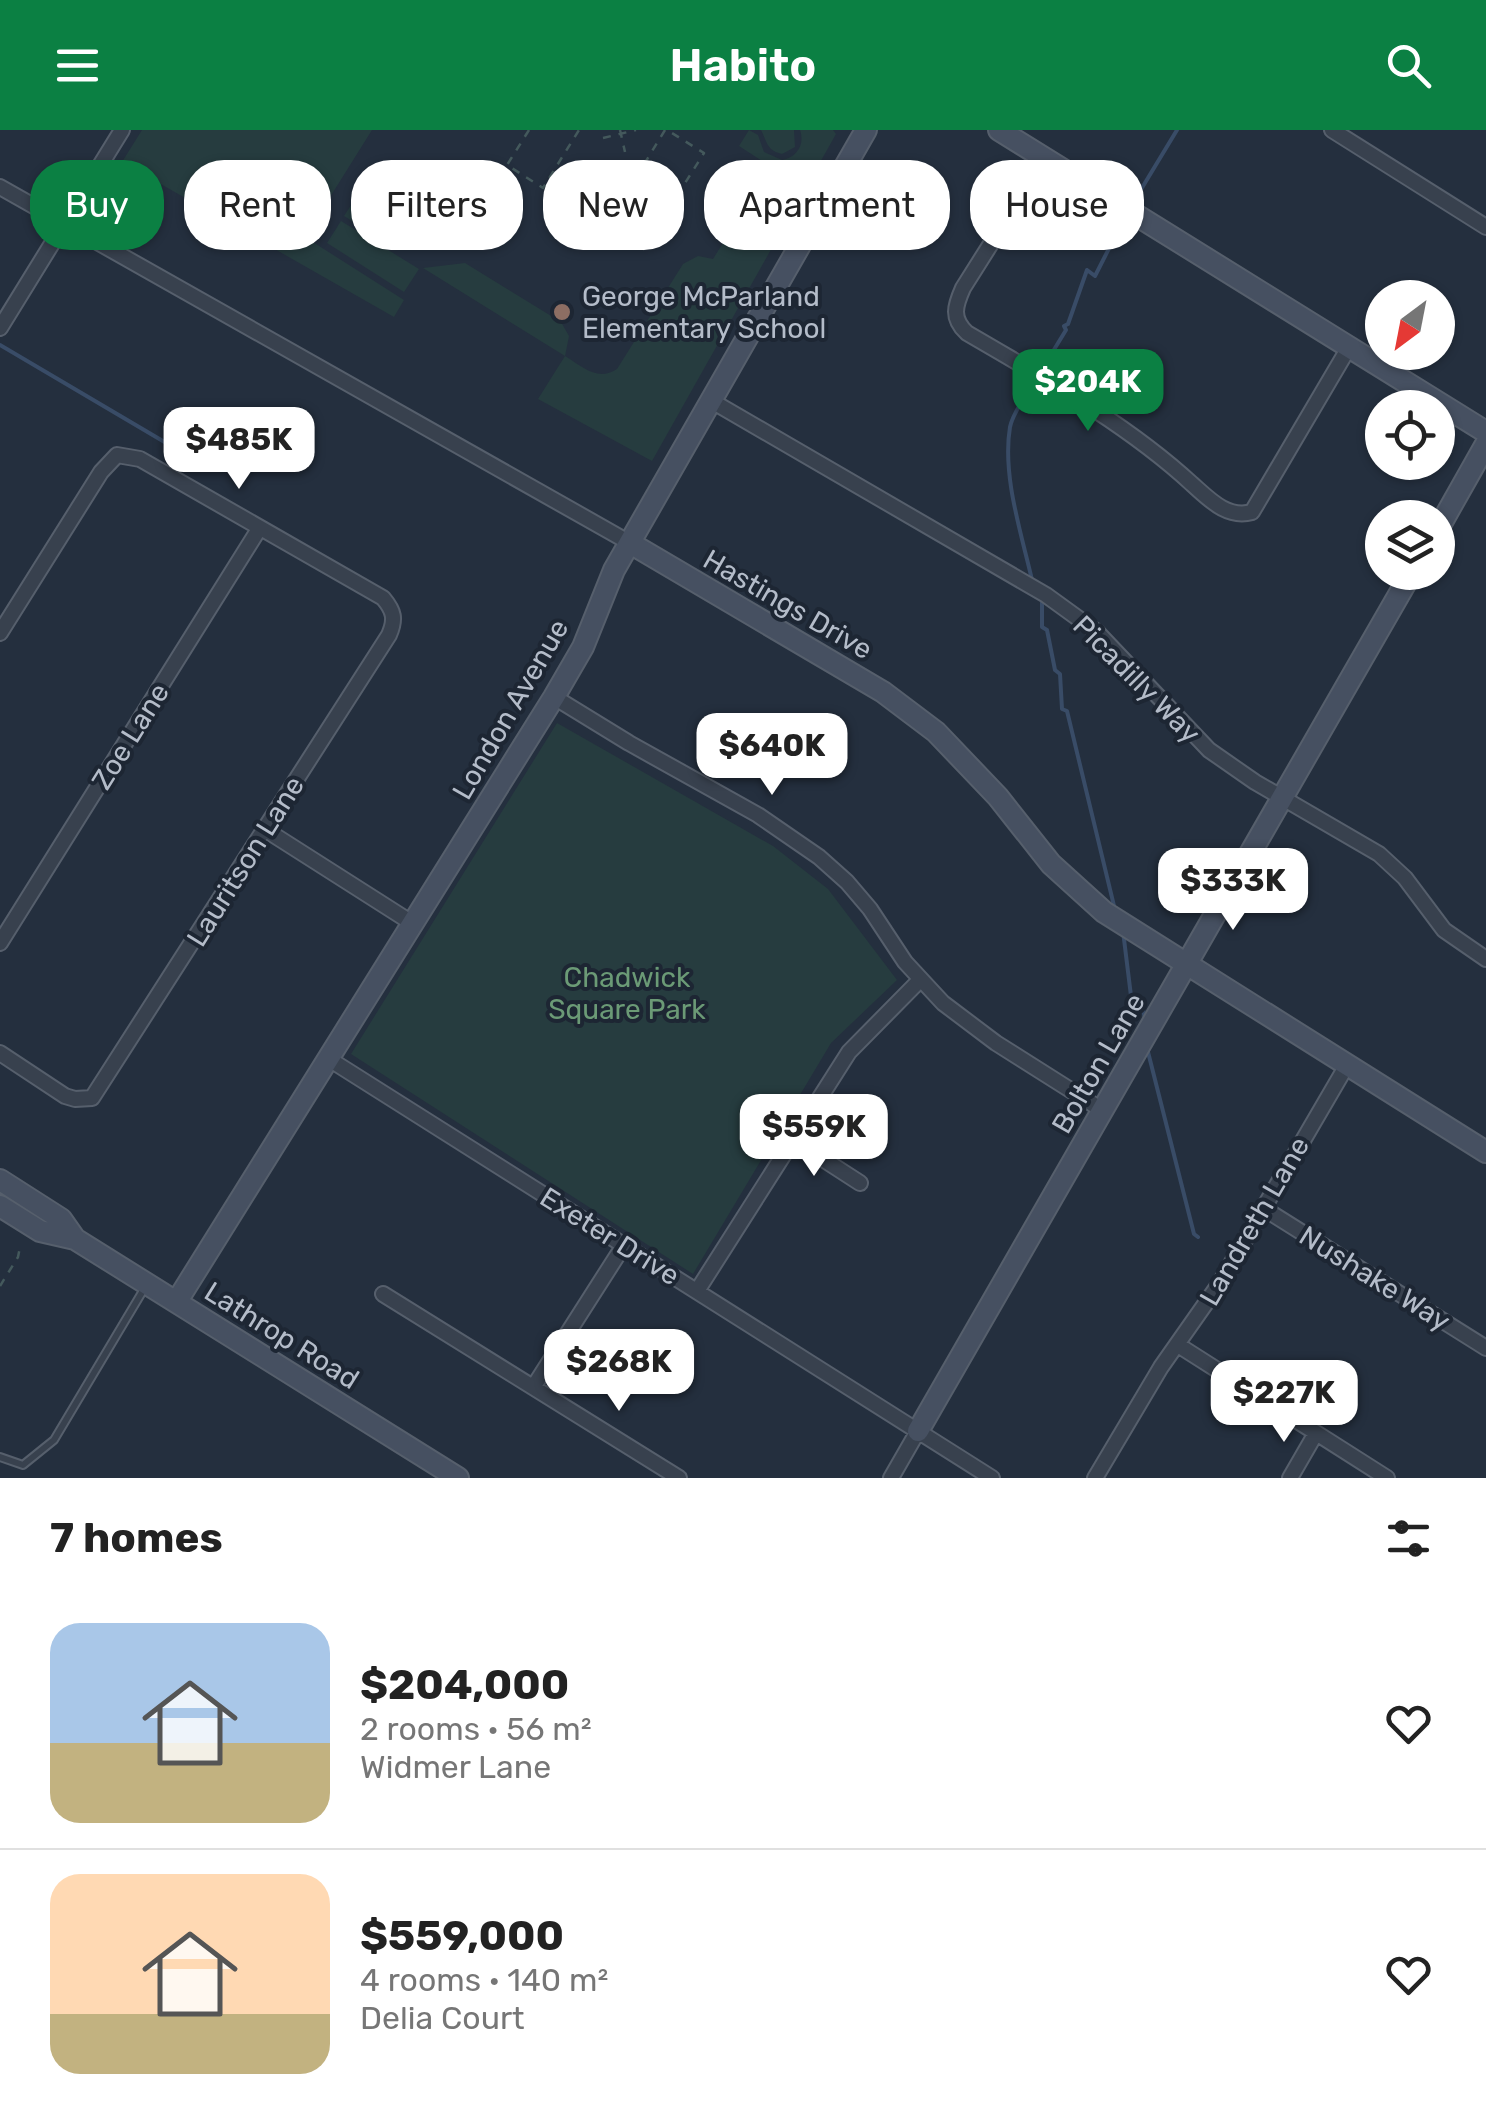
<!DOCTYPE html>
<meta charset="utf-8">
<style>
:root{--surface:#fff;--page:#f2f2f2;--text:#222;--muted:#767676;--line:#e0e0e0;--accent:#0b8043}
body{margin:0;font-family:Rubik,sans-serif;background:var(--page);color:var(--text);height:100vh;display:flex;flex-direction:column;font-size:38px;white-space:nowrap}
*{box-sizing:border-box;margin:0}
p{font-size:32px;color:var(--muted)}
.icon{flex:none;width:55px;height:55px;fill:none;stroke:currentColor;stroke-width:2;stroke-linecap:round;stroke-linejoin:round}
.map{position:relative;height:1348px;overflow:hidden}
.panel{display:flex;flex-direction:column;background:var(--surface);flex:1}
.panel>*{flex:none}
.top-card{position:absolute;left:30px;top:30px;width:1428px;height:90px;display:flex;gap:20px}
.needle{width:65px;rotate:212deg}
.buttons{position:absolute;left:1365px;top:150px;display:grid;gap:20px}
.buttons a{display:grid;place-items:center;width:90px;height:90px;border-radius:50%;background:var(--surface);box-shadow:0 2px 8px #0004;font-size:50px}
.price{position:absolute;translate:-50% -85px;padding:0 22px;border-radius:20px;background:#fff;color:#222;font-size:32px;line-height:65px;filter:drop-shadow(0 2px 5px #0008)}
.price::after{content:'';position:absolute;left:50%;top:60px;width:30px;height:22px;margin-left:-15px;background:inherit;clip-path:polygon(0 0,100% 0,50% 100%)}
.price.current{background:var(--accent);color:#fff}
ul{padding:0;list-style:none}
li{display:flex;align-items:center;gap:30px;height:250px;padding:0 50px}
li+li{border-top:2px solid var(--line)}
li span{display:grid;place-items:center;flex:none;width:280px;height:200px;border-radius:30px;color:#555}
li>.icon{margin-inline-start:auto}
span .icon{width:120px;height:120px;fill:#fffc;stroke-width:1}
li b{font-size:42px}
h2{display:flex;justify-content:space-between;align-items:center;height:120px;padding:0 50px;font-size:42px}
.chip{padding:0 35px;border-radius:40px;background:var(--surface);box-shadow:0 2px 8px #0004;font-size:35px;line-height:90px}
.chip.current{background:var(--accent);color:#fff}
header{display:flex;justify-content:space-between;align-items:center;height:130px;padding:0 50px;background:var(--accent);color:#fff;font-size:45px;font-weight:600}
.map>svg:first-child{display:block}
.green{fill:#263c3f}
.lines{fill:none;stroke-linecap:round;stroke-linejoin:round}
.stream{stroke:#394c67;stroke-width:4}
.lane-casing{stroke:#565f6c;stroke-width:10}
.street-casing{stroke:#565f6c;stroke-width:18}
.secondary-casing{stroke:#565f6c;stroke-width:24}
.path{stroke:#44595c;stroke-width:2.5;stroke-dasharray:8 8;stroke-linecap:butt}
.lane{stroke:#38414e;stroke-width:6}
.street{stroke:#38414e;stroke-width:14}
.secondary{stroke:#465061;stroke-width:20}
.education-dot{fill:#8d6e63;stroke:#1d2633;stroke-width:4}
.labels{text-anchor:middle;stroke-width:8;stroke-linejoin:round;paint-order:stroke}
.poi-label{font-size:28px;fill:#b4bcc9;stroke:#1d2633;text-anchor:start}
.street-label{font-size:28px;fill:#b4bcc9;stroke:#1d2633}
.park-label{font-size:28px;fill:#6b9a76;stroke:#1d2633}
</style>
<header><svg class="icon" aria-label="menu" viewBox="0 0 24 24"><path d="M4 6h16M4 12h16M4 18h16"/></svg>Habito<svg class="icon" aria-label="search" viewBox="0 0 24 24"><circle cx="10" cy="10" r="6"/><path d="M15 15l6 6"/></svg></header>
<div class="map">
<svg width="1486" height="1348" viewBox="0 0 1486 1348">
<rect width="100%" height="100%" fill="#242f3e"/>
<path class="green" d="M 142,0 L 372,0 L 305,107 L 404,170 L 394,187 L 122,32 Z
M 749,0 L 758,5 L 764,22 L 782,30 C 797,27 805,15 800,0 L 833,0 L 836,4 L 652,331 L 538,269 L 565,226 L 423,138 L 465,133 L 561,192 L 569,206 L 565,226 C 583,237 598,252 617,239 L 683,134 L 698,126 L 713,129 L 746,76 L 771,67 L 785,46 L 739,16 Z
M 761,0 L 794,0 L 795,17 L 782,24 C 767,21 767,12 761,0 Z
M 376,36 L 414,61 L 399,83 L 361,59 Z
M 359,63 L 397,87 L 382,110 L 344,86 Z
M 341,91 L 419,139 L 404,162 L 327,113 Z
M 557,593 L 773,716 L 828,759 L 897,850 L 831,913 L 693,1144 L 351,924 Z"/>
<g class="lines">
<path class="stream" d="M 1131,76 L 1177,0
M 0,215 L 173,317
M 1041,241 L 1066,200 L 1064,196 L 1068,194 L 1087,140 L 1095,146 L 1124,89
M 1032,450 C 1021,402 1002,345 1010,297 C 1013,282 1028,262 1036,249
M 1042,468 L 1042,497 L 1047,500 L 1055,540 L 1060,544 L 1062,579 L 1067,581 L 1115,780
M 1123,801 L 1131,866 L 1142,873 L 1145,890
M 1147,918 L 1194,1104 L 1198,1107"/>
<defs>
<path id="lane" d="M 0,1327 L 23,1335 L 54,1310 L 144,1159"/>
<path id="street" d="M 1332,0 L 1486,97
M 1045,28 L 963,158 C 955,176 951,188 967,203 C 1044,248 1127,294 1192,354 C 1209,369 1227,389 1252,382 L 1348,219
M 0,57 L 630,413
M 0,198 L 122,0
M 710,270 L 1046,465 L 1097,502 L 1209,620 L 1255,652 L 1379,724 L 1405,748 L 1444,800 L 1486,829
M 0,503 L 101,342 L 117,325 L 140,329 L 383,468 C 394,481 396,489 389,505 L 92,968 L 75,969 L 65,966 L 0,923
M 554,567 L 629,613 L 758,685 L 819,727 L 847,752 L 870,779 L 905,832 L 943,873 L 996,913 L 1102,980
M 266,700 L 412,793
M 0,813 L 259,399
M 329,929 L 992,1348
M 792,1009 L 860,1053
M 1263,1078 L 1486,1218
M 697,1161 L 849,922 L 920,850
M 383,1164 L 679,1348
M 1178,1215 L 1387,1348
M 534,1256 L 624,1115
M 891,1348 L 918,1301
M 1095,1348 L 1161,1237 L 1220,1153 L 1347,935
M 1290,1348 L 1316,1303"/>
<path id="secondary" d="M 999,0 L 1486,302
M 1438,399 L 1486,314
M 630,413 L 883,562 L 936,602 L 998,667 L 1051,734 L 1104,782 L 1486,1022
M 0,1050 L 61,1089 L 75,1109
M 0,1076 L 40,1101 L 75,1109 L 458,1348
M 177,1171 L 554,567 L 583,517 L 614,440 L 866,0
M 918,1301 L 1412,442"/>
</defs>
<use href="#lane" class="lane-casing"/>
<use href="#street" class="street-casing"/>
<use href="#secondary" class="secondary-casing"/>
<path class="path" d="M 529,0 L 507,35 L 543,58 L 579,0
M 620,0 L 625,22
M 665,0 L 605,98 L 642,121 L 704,23 L 667,0
M 603,8 L 636,0
M 0,1156 L 18,1127 L 20,1117"/>
<use href="#lane" class="lane"/>
<use href="#street" class="street"/>
<use href="#secondary" class="secondary"/>
</g>
<circle class="education-dot" cx="562" cy="182" r="10"/>
<g class="labels">
<g class="poi-label">
<text x="582" y="176">George McParland<tspan x="582" dy="32">Elementary School</tspan></text>
</g>
<g class="street-label">
<text transform="translate(788 474) rotate(30)" y="10">Hastings Drive</text>
<text transform="translate(1137 549) rotate(45)" y="10">Picadilly Way</text>
<text transform="translate(510 579) rotate(-60)" y="10">London Avenue</text>
<text transform="translate(130 606) rotate(-58)" y="10">Zoe Lane</text>
<text transform="translate(245 731) rotate(-58)" y="10">Lauritson Lane</text>
<text transform="translate(1098 933) rotate(-60)" y="10">Bolton Lane</text>
<text transform="translate(1254 1091) rotate(-60)" y="10">Landreth Lane</text>
<text transform="translate(610 1106) rotate(32)" y="10">Exeter Drive</text>
<text transform="translate(1375 1148) rotate(32)" y="10">Nushake Way</text>
<text transform="translate(282 1205) rotate(32)" y="10">Lathrop Road</text>
</g>
<g class="park-label">
<text x="627" y="857">Chadwick<tspan x="627" dy="32">Square Park</tspan></text>
</g>
</g>
</svg>
<div class="buttons">
<a><svg class="needle" viewBox="-14 -14 28 28"><path d="M0-13l5 13h-10z" fill="#e53935"/><path d="M0 13l5-13h-10z" fill="#767676"/></svg></a>
<a><svg class="icon" aria-label="locate" viewBox="0 0 24 24"><circle cx="12" cy="12" r="6"/><path d="M12 2v4M12 18v4M2 12h4M18 12h4"/></svg></a>
<a><svg class="icon" aria-label="layers" viewBox="0 0 24 24"><path d="M12 4l9 5-9 5-9-5zM3 14l9 5 9-5"/></svg></a>
</div>
<b class="price current" style="left:1088px;top:304px">$204K</b>
<b class="price" style="left:239px;top:362px">$485K</b>
<b class="price" style="left:772px;top:668px">$640K</b>
<b class="price" style="left:1233px;top:803px">$333K</b>
<b class="price" style="left:814px;top:1049px">$559K</b>
<b class="price" style="left:619px;top:1284px">$268K</b>
<b class="price" style="left:1284px;top:1315px">$227K</b>
<div class="top-card">
<a class="chip current">Buy</a>
<a class="chip">Rent</a>
<a class="chip">Filters</a>
<a class="chip">New</a>
<a class="chip">Apartment</a>
<a class="chip">House</a>
</div>
</div>
<section class="panel">
<h2>7 homes<svg class="icon" aria-label="filters" viewBox="0 0 24 24"><path d="M4 7h16M4 17h16"/><circle cx="9" cy="7" r="2"/><circle cx="15" cy="17" r="2"/></svg></h2>
<ul>
<li><span style="background:linear-gradient(#a9c7e8 60%,#c2b280 0)"><svg class="icon" aria-label="home" viewBox="0 0 24 24"><path d="M3 11l9-7 9 7M6 9v11h12V9"/></svg></span><div><b>$204,000</b><p>2 rooms · 56 m²</p><p>Widmer Lane</p></div><svg class="icon" aria-label="heart" viewBox="0 0 24 24"><path d="M12 20l-8-8c-3-5 5-10 8-4 3-6 11-1 8 4z"/></svg></li>
<li><span style="background:linear-gradient(#ffd9b3 70%,#c2b280 0)"><svg class="icon" aria-label="home" viewBox="0 0 24 24"><path d="M3 11l9-7 9 7M6 9v11h12V9"/></svg></span><div><b>$559,000</b><p>4 rooms · 140 m²</p><p>Delia Court</p></div><svg class="icon" aria-label="heart" viewBox="0 0 24 24"><path d="M12 20l-8-8c-3-5 5-10 8-4 3-6 11-1 8 4z"/></svg></li>
</ul>
</section>
